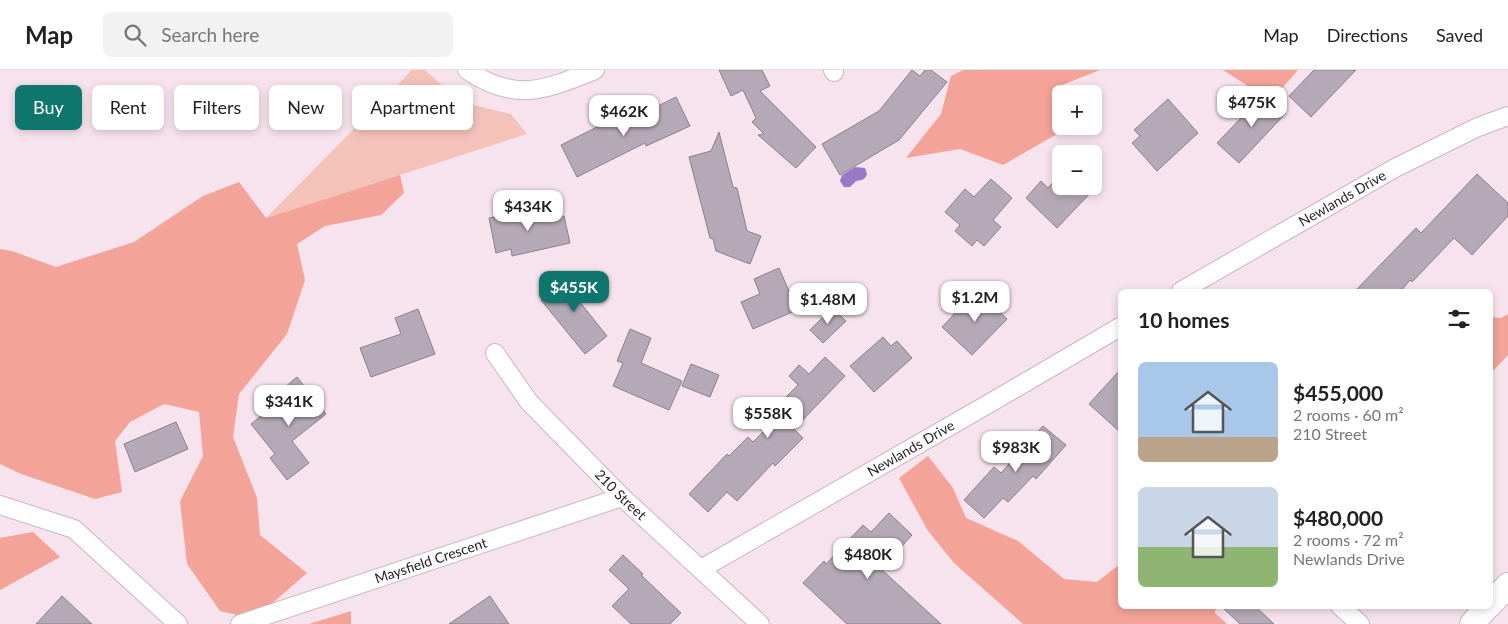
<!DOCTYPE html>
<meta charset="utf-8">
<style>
:root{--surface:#fff;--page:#f2f2f2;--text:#222;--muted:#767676;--line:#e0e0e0;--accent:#0f766e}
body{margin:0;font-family:Lato,sans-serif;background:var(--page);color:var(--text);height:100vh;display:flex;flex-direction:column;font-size:19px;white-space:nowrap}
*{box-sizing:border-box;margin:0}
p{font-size:16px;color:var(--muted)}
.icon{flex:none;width:28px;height:28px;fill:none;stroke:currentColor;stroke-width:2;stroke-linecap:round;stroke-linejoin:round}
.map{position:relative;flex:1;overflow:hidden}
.drawer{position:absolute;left:1118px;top:219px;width:375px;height:320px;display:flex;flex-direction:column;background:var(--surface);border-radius:8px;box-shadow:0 2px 8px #0003}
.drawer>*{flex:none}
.hud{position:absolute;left:15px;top:15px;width:475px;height:45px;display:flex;gap:10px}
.buttons{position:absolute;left:1052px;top:15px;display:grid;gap:10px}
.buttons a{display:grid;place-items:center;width:50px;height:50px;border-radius:8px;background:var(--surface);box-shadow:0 2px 8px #0003;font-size:25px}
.price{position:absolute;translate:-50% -42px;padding:0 11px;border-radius:10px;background:#fff;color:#222;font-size:16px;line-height:32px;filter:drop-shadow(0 1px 2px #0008)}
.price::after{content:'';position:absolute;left:50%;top:30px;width:15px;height:11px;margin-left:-8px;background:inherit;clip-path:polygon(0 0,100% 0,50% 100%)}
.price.active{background:var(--accent);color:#fff}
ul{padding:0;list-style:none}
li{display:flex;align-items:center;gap:15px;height:125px;padding:0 20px}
li span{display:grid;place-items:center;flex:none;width:140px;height:100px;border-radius:8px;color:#555}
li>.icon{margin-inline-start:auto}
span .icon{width:60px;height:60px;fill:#fffc;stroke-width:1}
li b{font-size:21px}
h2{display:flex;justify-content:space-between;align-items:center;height:60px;padding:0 20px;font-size:21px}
.tag{padding:0 18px;border-radius:8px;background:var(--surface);box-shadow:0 2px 8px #0003;font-size:18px;line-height:45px}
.tag.active{background:var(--accent);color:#fff}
header{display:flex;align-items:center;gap:30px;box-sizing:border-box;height:70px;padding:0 25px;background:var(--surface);border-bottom:1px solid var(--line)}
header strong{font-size:24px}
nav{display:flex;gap:28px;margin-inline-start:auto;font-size:18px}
.search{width:350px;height:45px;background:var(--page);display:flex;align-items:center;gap:12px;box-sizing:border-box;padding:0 18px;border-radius:8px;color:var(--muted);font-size:19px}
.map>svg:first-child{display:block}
.green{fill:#f5c2ba}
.forest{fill:#f3a398}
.water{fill:#9a78c8}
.building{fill:#b6a9b7;stroke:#8b7f8c}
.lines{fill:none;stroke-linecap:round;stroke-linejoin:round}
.street-casing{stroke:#c9b6c0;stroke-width:20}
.secondary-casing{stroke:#c9b6c0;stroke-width:26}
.street{stroke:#fff;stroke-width:18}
.secondary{stroke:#fff;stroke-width:24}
.labels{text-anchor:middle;stroke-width:5;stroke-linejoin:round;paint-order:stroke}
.street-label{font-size:14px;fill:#241d21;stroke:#fff}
</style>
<header>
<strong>Map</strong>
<div class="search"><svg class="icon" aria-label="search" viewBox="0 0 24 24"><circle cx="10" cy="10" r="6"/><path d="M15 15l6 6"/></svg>Search here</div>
<nav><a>Map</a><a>Directions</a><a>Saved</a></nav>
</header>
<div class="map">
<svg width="1508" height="554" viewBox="0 0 1508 554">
<rect width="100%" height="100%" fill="#f7e3ed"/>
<path class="green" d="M 412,0 L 425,0 L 461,32 L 511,44 L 527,64 L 266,148 Z"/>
<path class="forest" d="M 963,0 L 1100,0 L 1052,19 L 1061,30 L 1061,56 L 1071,56 L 1003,95 L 960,79 L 906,88 L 941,44 L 951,6 Z
M 1223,0 L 1298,0 L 1271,31 Z
M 400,105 L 404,123 L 381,145 L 325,156 L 297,174 L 305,210 L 287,264 L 239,324 L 233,367 L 257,428 L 260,465 L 307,503 L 254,549 L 220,541 L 187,494 L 180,431 L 203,386 L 199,342 L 164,334 L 130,352 L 115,371 L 122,422 L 95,429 L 21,404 L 0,394 L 0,179 L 12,181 L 56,197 L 134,172 L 203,126 L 239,112 L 266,148 Z
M 1508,244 L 1508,285 L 1490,304 L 1490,247 L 1501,248 Z
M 928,386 L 953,418 L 966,448 L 1018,471 L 1064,509 L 1097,512 L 1120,494 L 1120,536 L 1216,536 L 1215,543 L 1227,554 L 1023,554 L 954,493 L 928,461 L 899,408 Z
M 33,462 L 60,487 L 0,520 L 0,468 Z
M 351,541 L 351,554 L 309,554 Z"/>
<path class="water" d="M 855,97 L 865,98 L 867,104 C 865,110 862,110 856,111 L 850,117 L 844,117 L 840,111 L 842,105 Z"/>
<path class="building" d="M 719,0 L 762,0 L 770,16 L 760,21 L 816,77 L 796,98 L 758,65 L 764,64 L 752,52 L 756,48 L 743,20 L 731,26 Z
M 912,0 L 920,6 L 925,0 L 931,0 L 947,12 L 899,70 L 840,105 L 822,74 L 879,41 Z
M 1314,0 L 1356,0 L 1311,47 L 1289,26 Z
M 1265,23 L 1286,43 L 1239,93 L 1217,73 Z
M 676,27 L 690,56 L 646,76 L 645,73 L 577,107 L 561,75 L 617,47 L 620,55 Z
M 1168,29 L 1198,63 L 1157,101 L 1132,73 L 1140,66 L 1134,60 Z
M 719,62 L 733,117 L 737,118 L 747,161 L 761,166 L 750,194 L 716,181 L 713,169 L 710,168 L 689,87 L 711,81 Z
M 1061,103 L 1061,116 L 1097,116 L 1057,158 L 1026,128 L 1041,111 L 1048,118 Z
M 1477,104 L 1508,133 L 1508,146 L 1472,185 L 1454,168 L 1412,212 L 1410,210 L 1401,221 L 1355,221 L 1416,158 L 1421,163 Z
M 991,109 L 1012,128 L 993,150 L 1001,157 L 984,176 L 977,170 L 972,176 L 955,161 L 960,155 L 945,142 L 965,119 L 974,127 Z
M 539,137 L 542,150 L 564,146 L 570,173 L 512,186 L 511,179 L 496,183 L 489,148 Z
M 779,198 L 797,240 L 753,259 L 741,232 L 760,224 L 754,209 Z
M 575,202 L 590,222 L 579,231 L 607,266 L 585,284 L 541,230 Z
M 977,220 L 1007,249 L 972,285 L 942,257 Z
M 832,238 L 846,251 L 823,273 L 810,260 Z
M 418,239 L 435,284 L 371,307 L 360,278 L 401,264 L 395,248 Z
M 630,259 L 651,268 L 641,293 L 682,311 L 669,340 L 613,316 L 623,293 L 617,291 Z
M 883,267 L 891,276 L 897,271 L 912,288 L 874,322 L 850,296 Z
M 825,287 L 845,306 L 794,359 L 803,368 L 775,396 L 773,393 L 737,431 L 727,422 L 708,442 L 689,424 L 727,384 L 729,386 L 748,367 L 753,372 L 791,334 L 785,328 L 798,315 L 789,306 L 799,295 L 809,304 Z
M 691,294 L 719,305 L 710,327 L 682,316 Z
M 1120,300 L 1120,362 L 1089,334 Z
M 297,307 L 326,344 L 292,371 L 309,393 L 287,410 L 270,388 L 275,384 L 251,354 L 288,324 L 284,318 Z
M 176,352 L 188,379 L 135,402 L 124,374 Z
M 1043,356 L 1066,375 L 1036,409 L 1033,406 L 1008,432 L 1003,428 L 984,448 L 964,430 L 994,397 L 1001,403 Z
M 889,443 L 912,465 L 881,499 L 941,554 L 847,554 L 803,513 L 824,491 L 826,494 L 863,455 L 871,462 Z
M 623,485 L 643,504 L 641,505 L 681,543 L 670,554 L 631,554 L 612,536 L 629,519 L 609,500 Z
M 62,526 L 92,554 L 36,554 Z
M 490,526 L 509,554 L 449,554 Z
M 1221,536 L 1255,536 L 1274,554 L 1240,554 Z"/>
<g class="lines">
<defs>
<g id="street">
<path d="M 467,0 C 515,33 545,20 595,0"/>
<path d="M 833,0 L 834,2"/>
<path id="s1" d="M 1181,221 L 1395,98 L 1478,57 L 1508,46"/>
<path id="s2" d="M 495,283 L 529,332 L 622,427 L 760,554"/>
<path d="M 0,435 L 74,459 L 178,554"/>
<path id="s3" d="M 701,499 L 990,333 L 1120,257"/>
<path d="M 1340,536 L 1360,554"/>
<path id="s4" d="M 240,554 L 622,427"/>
</g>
<path id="secondary" d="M 1490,535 L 1508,515
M 1472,554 L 1488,536"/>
</defs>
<use href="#street" class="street-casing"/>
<use href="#secondary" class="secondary-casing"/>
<use href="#street" class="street"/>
<use href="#secondary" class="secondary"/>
</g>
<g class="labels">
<g class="street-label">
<text dy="5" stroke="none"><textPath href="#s1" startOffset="186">Newlands Drive</textPath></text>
<text dy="5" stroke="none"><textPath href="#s3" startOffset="242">Newlands Drive</textPath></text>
<text dy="5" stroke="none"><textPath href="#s2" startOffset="190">210 Street</textPath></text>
<text dy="5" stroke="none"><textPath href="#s4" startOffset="201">Maysfield Crescent</textPath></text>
</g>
</g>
</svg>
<div class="buttons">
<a>+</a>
<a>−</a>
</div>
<b class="price" style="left:1252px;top:58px">$475K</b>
<b class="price" style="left:624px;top:67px">$462K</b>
<b class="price" style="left:528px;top:162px">$434K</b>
<b class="price active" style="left:574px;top:243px">$455K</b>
<b class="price" style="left:975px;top:253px">$1.2M</b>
<b class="price" style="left:828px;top:255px">$1.48M</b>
<b class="price" style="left:289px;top:357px">$341K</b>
<b class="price" style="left:768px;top:369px">$558K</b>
<b class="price" style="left:1016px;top:403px">$983K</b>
<b class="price" style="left:868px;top:510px">$480K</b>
<div class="hud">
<a class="tag active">Buy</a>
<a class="tag">Rent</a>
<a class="tag">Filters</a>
<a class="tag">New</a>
<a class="tag">Apartment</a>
</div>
<section class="drawer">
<h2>10 homes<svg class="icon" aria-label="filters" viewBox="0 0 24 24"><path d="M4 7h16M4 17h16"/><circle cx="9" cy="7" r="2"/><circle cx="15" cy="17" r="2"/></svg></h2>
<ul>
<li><span style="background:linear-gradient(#a9c7e8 75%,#b9a48a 0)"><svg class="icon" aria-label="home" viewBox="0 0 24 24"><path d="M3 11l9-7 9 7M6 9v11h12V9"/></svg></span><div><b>$455,000</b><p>2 rooms · 60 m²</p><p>210 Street</p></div></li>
<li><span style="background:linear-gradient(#c9d6e8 60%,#8fb573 0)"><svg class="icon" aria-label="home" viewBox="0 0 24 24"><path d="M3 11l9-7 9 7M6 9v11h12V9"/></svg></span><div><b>$480,000</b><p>2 rooms · 72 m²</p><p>Newlands Drive</p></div></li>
</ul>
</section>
</div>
